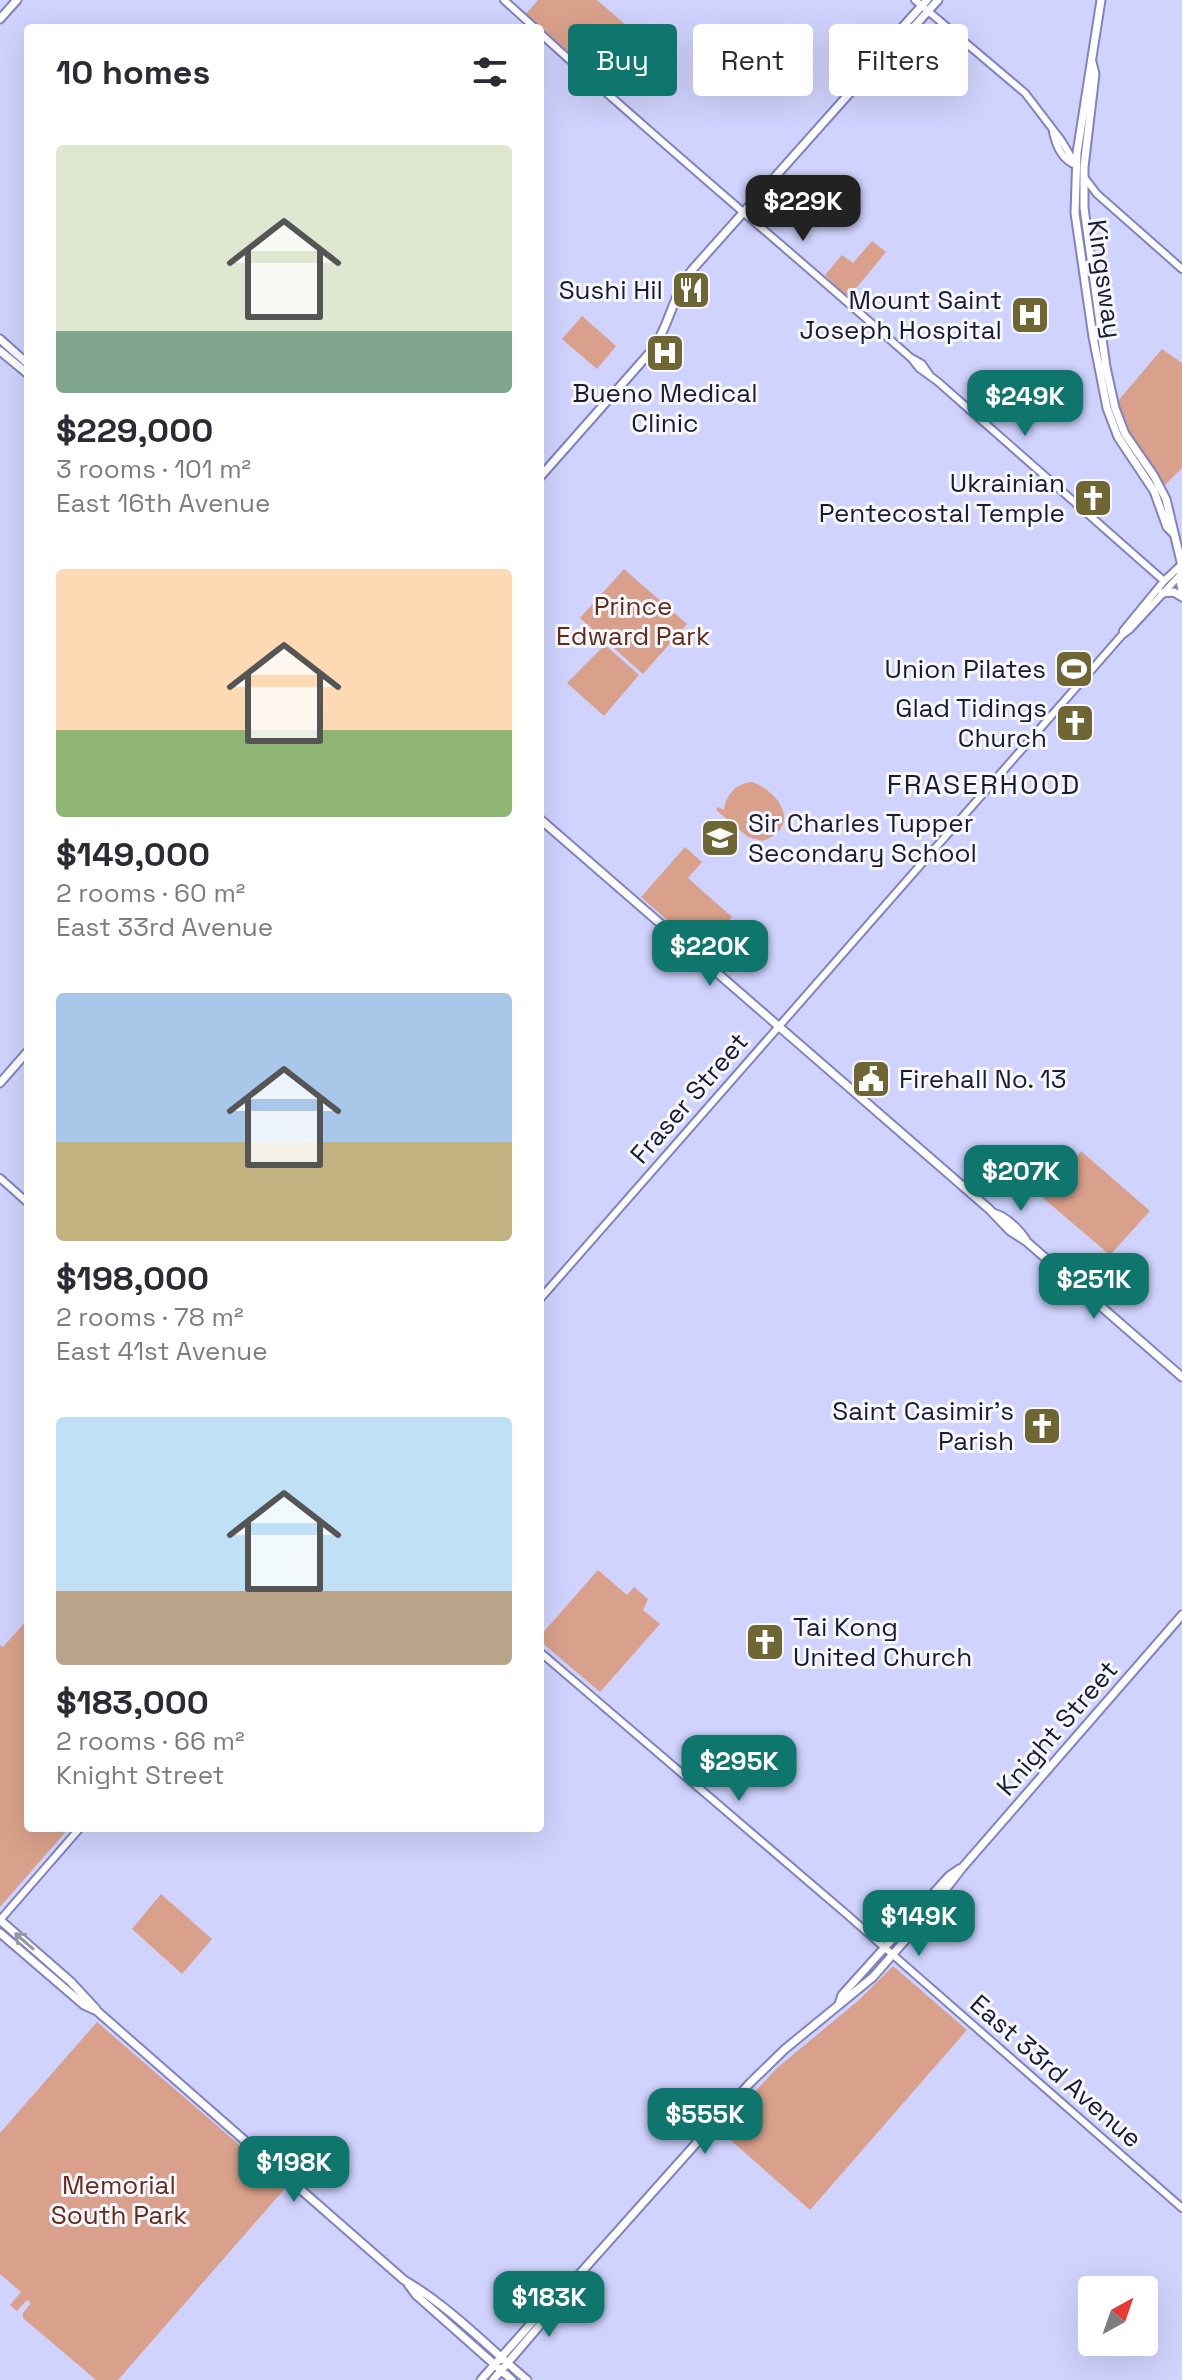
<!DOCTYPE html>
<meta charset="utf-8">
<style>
:root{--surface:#fff;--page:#f7f7f7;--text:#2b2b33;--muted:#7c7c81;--accent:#0f766e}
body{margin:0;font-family:"Space Grotesk",sans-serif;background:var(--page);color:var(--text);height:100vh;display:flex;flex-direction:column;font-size:30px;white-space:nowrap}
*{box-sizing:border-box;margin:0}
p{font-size:26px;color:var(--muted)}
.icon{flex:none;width:44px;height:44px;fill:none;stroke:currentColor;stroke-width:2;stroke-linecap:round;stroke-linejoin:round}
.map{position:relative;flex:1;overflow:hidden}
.panel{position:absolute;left:24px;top:24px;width:520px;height:1808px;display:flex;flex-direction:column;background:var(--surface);border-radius:8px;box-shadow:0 8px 32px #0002}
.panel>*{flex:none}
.top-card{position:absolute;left:568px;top:24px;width:494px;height:72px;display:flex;gap:16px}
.needle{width:52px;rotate:40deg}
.controls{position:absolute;left:1078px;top:2276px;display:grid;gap:16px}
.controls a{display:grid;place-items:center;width:80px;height:80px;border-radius:8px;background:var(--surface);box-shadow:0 8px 32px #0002;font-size:40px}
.price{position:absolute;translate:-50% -68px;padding:0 18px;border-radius:16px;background:var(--accent);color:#fff;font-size:26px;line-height:52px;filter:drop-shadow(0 2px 4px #0008)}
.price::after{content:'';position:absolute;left:50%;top:48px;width:24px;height:18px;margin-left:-12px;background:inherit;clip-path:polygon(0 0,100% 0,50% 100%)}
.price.active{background:#222;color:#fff}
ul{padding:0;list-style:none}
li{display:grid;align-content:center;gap:16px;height:424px;padding:0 32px}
li span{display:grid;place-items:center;height:248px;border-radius:8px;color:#555}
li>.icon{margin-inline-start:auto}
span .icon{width:144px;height:144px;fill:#fffc;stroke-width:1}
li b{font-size:34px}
h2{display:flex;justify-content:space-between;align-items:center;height:96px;padding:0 32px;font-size:34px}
.tag{padding:0 28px;border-radius:8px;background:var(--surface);box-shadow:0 8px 32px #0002;font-size:28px;line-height:72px}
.tag.active{background:var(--accent);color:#fff}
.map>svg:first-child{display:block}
.green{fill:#d9a18b}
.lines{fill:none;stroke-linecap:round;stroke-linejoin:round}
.minor-casing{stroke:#8082c2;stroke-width:10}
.major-casing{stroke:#8082c2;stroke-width:11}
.minor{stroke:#fff;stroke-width:6}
.major{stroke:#fff;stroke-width:7}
.oneway{stroke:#9898a3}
.labels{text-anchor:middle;stroke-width:6;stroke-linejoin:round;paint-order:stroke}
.street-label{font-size:26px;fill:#1a1a33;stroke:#f7f7ff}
.poi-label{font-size:26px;fill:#1a1a33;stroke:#f7f7ff;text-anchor:end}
.park-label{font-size:26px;fill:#622c16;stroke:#f7f7ff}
.neighbourhood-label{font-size:28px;letter-spacing:2px;fill:#1a1a33;stroke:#f7f7ff}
</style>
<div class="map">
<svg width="1182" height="2380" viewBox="0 0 1182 2380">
<rect width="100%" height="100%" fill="#d0d3fd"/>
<path class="green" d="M 538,0 L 597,0 L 635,33 L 602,70 L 602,75 L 595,79 L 525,15 Z
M 872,241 L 886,252 L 848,298 L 825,275 L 842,255 L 853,263 Z
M 582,316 L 616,346 L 597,369 L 562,339 Z
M 1162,349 L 1182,363 L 1182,468 L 1165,485 L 1131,436 L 1117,402 Z
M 624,569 L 687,624 L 643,674 L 580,618 Z
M 605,645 L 639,675 L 604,716 L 567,683 Z
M 752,782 C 781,792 802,828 762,841 L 748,837 L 716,810 L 718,807 L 724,810 C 726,795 736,783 752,782 Z
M 685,847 L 702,862 L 688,878 L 732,917 L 702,951 L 641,897 Z
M 1081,1151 L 1150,1211 L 1110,1255 L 1043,1198 Z
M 598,1570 L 627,1595 L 634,1587 L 648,1599 L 643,1610 L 660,1624 L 600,1692 L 540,1641 L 540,1636 Z
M 28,1619 L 28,1828 L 69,1828 L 0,1907 L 0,1645 L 3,1647 Z
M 161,1894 L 212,1939 L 182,1974 L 132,1929 Z
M 893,1966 L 967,2030 L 810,2210 L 719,2130 L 777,2068 L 859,2000 Z
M 97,2022 L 287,2186 L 118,2380 L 96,2380 L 23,2318 L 23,2313 L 31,2303 L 27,2300 L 17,2311 L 10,2305 L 21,2292 L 0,2274 L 0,2133 Z"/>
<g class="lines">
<defs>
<path id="minor" d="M 504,0 L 535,28
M 915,0 L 1025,93 L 1061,140 L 1076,165
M 540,33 C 661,144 788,249 911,358 L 919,368 L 937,381 L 1164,581
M 1053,132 C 1056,146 1062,160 1076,165
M 1084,177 L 1097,194 L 1182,269
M 911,358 L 922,364 L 929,374
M 1123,631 L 1164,581 L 1181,565
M 0,1178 L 28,1203
M 540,1299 L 1122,635 L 1130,629 L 1181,574
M 540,1652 L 844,1912 L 1182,2208
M 0,1920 L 80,1828"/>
<path id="major" d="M 1101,0 L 1077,153 L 1075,213 L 1093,337 L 1107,408 L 1118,437 L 1154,491 L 1167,527 L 1173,533
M 0,19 L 17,0
M 880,59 L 887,57 L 938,0
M 1092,62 L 1095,74 L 1084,167 L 1084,208 L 1106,367 L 1115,408 L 1125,434 L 1154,476 L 1166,499 L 1182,566
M 0,339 L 28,364
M 0,351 L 28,374
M 540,477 L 653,349 C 670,324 673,294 692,270 L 880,59 L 881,51 L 927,0
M 1181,565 L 1180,581 L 1182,590
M 1162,593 L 1174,592 L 1182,597
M 540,819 L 989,1209 L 1010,1231 L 1027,1242 L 1182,1377
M 0,1083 L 28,1051
M 993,1213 C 1006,1216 1021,1231 1027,1242
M 0,1920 L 71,1982 L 96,2009
M 0,1933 L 84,2005 L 97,2011 L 404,2280 C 449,2306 487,2346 527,2380
M 839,2004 L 842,1995 L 949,1876 L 959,1869
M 408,2284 L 416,2295 L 512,2380
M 481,2380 L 551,2301 L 560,2296
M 493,2380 L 557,2305 L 560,2296 L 750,2083 L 785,2049 L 873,1977 L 915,1929 L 962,1868 L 1182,1615"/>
</defs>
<use href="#minor" class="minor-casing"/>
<use href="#major" class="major-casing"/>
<use href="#minor" class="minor"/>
<use href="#major" class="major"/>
</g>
<defs><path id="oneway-shaft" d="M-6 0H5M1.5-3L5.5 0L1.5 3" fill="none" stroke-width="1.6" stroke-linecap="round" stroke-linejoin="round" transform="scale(2)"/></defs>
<use class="oneway" href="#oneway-shaft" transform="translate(24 1941) rotate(-139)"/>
<defs>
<symbol id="restaurant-square" viewBox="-11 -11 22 22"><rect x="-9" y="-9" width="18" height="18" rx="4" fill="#6e6734" stroke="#f7f7ff"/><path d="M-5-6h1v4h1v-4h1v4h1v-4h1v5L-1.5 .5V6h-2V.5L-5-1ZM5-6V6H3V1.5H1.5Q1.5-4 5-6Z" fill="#fff"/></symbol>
<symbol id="hospital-square" viewBox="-11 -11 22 22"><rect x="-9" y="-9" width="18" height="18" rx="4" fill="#6e6734" stroke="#f7f7ff"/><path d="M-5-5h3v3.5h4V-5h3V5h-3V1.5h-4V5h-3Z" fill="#fff"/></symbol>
<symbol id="church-square" viewBox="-11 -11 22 22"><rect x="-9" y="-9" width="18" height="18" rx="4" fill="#6e6734" stroke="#f7f7ff"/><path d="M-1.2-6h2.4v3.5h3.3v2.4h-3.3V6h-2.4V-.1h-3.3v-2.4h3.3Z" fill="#fff"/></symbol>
<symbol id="stadium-square" viewBox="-11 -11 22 22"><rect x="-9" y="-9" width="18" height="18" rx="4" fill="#6e6734" stroke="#f7f7ff"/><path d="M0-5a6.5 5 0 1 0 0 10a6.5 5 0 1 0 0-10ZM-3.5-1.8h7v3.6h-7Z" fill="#fff"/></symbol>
<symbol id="school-square" viewBox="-11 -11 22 22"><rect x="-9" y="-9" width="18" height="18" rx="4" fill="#6e6734" stroke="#f7f7ff"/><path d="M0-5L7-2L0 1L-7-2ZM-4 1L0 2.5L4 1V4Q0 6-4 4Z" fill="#fff"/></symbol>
<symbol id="civic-square" viewBox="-11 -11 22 22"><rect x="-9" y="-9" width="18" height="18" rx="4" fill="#6e6734" stroke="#f7f7ff"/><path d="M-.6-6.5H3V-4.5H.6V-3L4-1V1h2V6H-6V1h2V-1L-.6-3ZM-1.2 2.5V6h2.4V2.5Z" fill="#fff"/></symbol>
</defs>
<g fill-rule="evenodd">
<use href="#restaurant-square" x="669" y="268" width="44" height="44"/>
<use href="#hospital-square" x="1008" y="293" width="44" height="44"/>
<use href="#hospital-square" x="643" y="331" width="44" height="44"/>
<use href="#church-square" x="1071" y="476" width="44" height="44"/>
<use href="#stadium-square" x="1052" y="647" width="44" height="44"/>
<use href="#church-square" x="1053" y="701" width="44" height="44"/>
<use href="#school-square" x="698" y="816" width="44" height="44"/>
<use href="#civic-square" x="849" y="1057" width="44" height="44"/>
<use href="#church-square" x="1020" y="1404" width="44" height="44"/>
<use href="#church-square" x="743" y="1620" width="44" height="44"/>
</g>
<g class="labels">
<g class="street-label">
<text transform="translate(1105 279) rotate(82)" y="9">Kingsway</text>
<text transform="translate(689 1098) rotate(-49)" y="9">Fraser Street</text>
<text transform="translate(1057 1728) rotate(-49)" y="9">Knight Street</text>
<text transform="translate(1056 2071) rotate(41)" y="9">East 33rd Avenue</text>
</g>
<g class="poi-label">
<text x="663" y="299">Sushi Hil</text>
<text x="1002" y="309">Mount Saint<tspan x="1002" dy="30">Joseph Hospital</tspan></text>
<text x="665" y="402" text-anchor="middle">Bueno Medical<tspan x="665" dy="30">Clinic</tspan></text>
<text x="1065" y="492">Ukrainian<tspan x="1065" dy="30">Pentecostal Temple</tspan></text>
<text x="1046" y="678">Union Pilates</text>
<text x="1047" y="717">Glad Tidings<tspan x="1047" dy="30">Church</tspan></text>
<text x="748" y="832" text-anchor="start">Sir Charles Tupper<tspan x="748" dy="30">Secondary School</tspan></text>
<text x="899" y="1088" text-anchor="start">Firehall No. 13</text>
<text x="1014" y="1420">Saint Casimir's<tspan x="1014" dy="30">Parish</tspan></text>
<text x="793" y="1636" text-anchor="start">Tai Kong<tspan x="793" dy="30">United Church</tspan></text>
</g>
<g class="park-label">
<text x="633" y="615">Prince<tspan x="633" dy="30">Edward Park</tspan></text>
<text x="119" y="2194">Memorial<tspan x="119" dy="30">South Park</tspan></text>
</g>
<g class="neighbourhood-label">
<text x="984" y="794">FRASERHOOD</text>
</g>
</g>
</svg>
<div class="controls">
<a><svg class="needle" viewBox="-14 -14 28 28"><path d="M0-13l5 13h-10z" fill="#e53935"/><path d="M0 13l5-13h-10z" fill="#7c7c81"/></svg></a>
</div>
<b class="price active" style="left:803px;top:243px">$229K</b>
<b class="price" style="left:1025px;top:438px">$249K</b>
<b class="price" style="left:710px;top:988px">$220K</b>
<b class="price" style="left:1021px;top:1213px">$207K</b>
<b class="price" style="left:1094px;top:1321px">$251K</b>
<b class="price" style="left:739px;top:1803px">$295K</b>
<b class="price" style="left:919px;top:1958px">$149K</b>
<b class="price" style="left:705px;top:2156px">$555K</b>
<b class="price" style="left:294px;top:2204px">$198K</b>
<b class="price" style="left:549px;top:2339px">$183K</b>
<div class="top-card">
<a class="tag active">Buy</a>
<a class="tag">Rent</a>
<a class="tag">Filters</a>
</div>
<section class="panel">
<h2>10 homes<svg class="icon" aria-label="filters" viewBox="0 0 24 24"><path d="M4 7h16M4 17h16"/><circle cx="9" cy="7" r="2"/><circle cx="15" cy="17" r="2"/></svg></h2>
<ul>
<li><span style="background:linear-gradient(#dfe7d0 75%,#7fa58c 0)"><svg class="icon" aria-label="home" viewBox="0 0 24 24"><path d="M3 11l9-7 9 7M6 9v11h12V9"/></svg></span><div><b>$229,000</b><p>3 rooms · 101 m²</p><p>East 16th Avenue</p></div></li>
<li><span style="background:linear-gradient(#ffd9b3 65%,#8fb573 0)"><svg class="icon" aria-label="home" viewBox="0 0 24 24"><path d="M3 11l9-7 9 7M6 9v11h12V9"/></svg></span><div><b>$149,000</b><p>2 rooms · 60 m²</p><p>East 33rd Avenue</p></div></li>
<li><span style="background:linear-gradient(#a9c7e8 60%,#c2b280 0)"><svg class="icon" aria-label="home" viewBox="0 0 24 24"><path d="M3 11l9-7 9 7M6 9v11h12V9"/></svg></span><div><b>$198,000</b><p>2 rooms · 78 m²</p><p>East 41st Avenue</p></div></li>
<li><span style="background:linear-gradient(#bfe0f5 70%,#b9a48a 0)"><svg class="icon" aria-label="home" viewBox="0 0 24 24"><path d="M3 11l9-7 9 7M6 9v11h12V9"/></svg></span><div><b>$183,000</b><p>2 rooms · 66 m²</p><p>Knight Street</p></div></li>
</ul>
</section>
</div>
